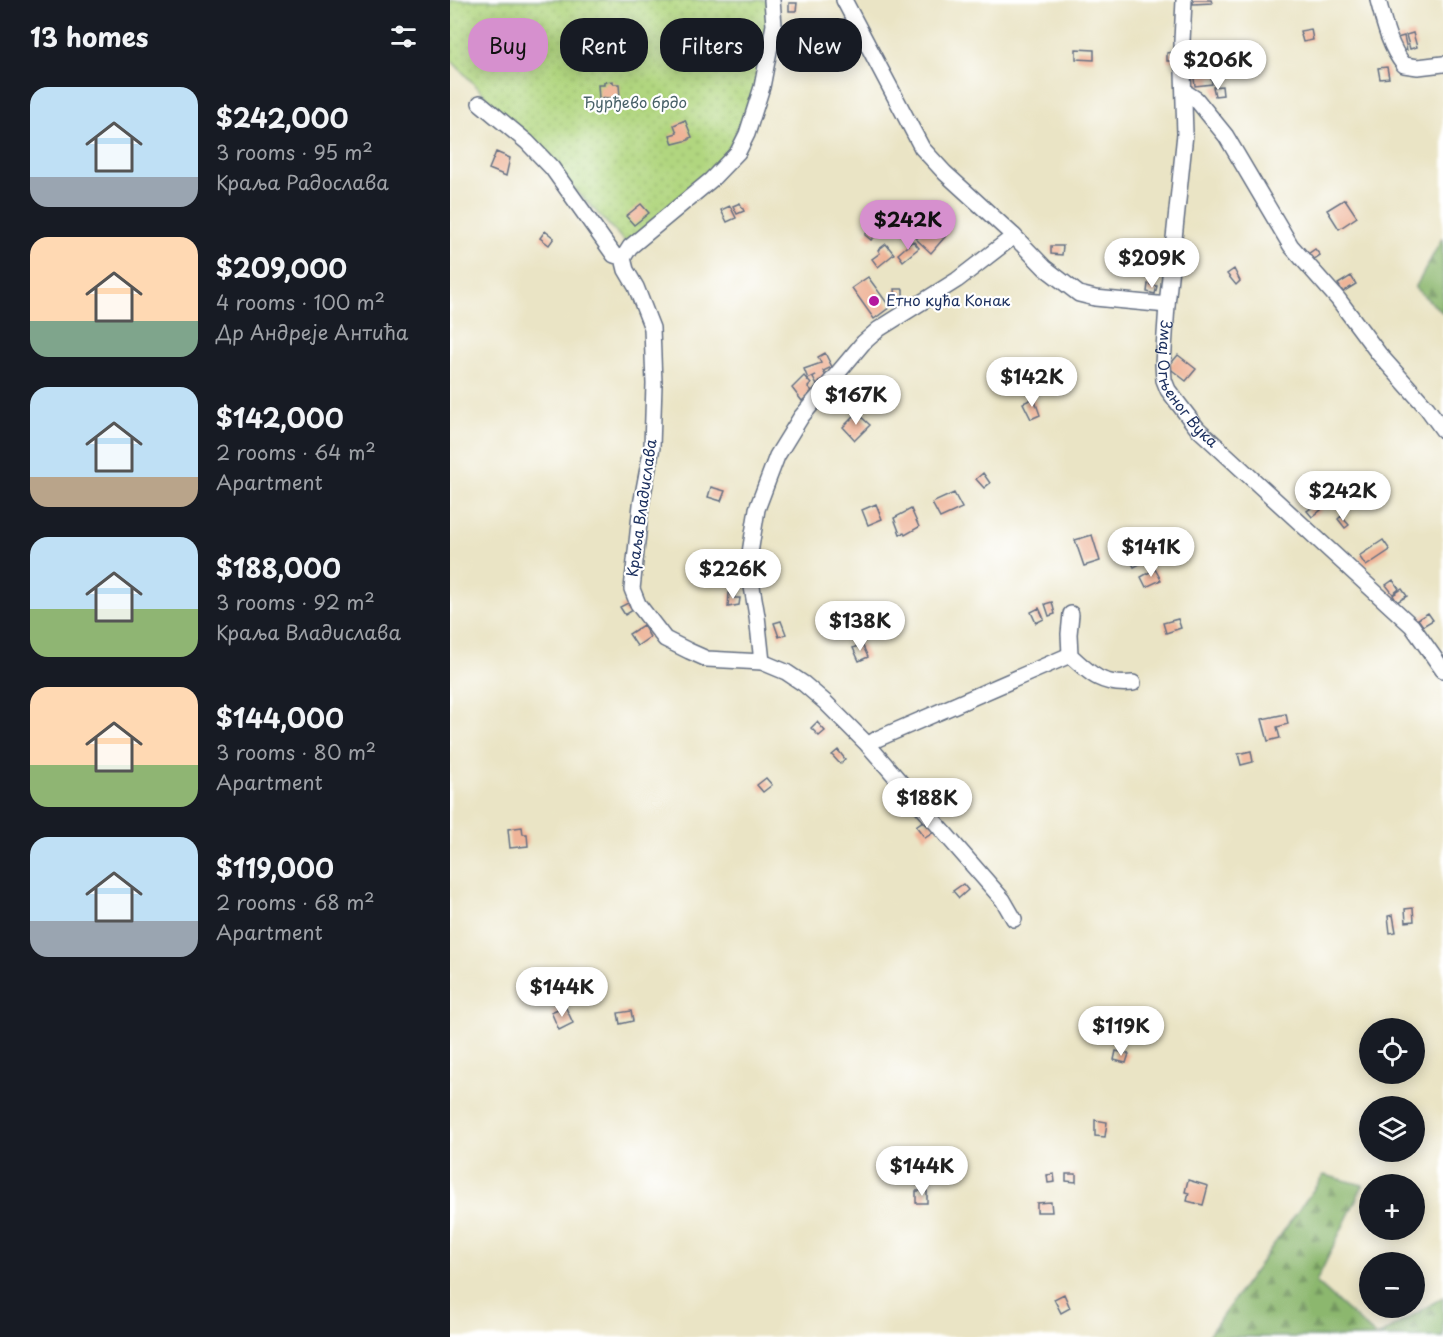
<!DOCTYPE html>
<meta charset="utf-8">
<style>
:root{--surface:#171b24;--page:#20242c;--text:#f1f3f6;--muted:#9ea1a6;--accent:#d690ce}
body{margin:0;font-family:"Playpen Sans",sans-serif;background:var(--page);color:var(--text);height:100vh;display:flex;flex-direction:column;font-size:22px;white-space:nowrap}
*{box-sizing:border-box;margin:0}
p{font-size:20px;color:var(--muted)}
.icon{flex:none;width:33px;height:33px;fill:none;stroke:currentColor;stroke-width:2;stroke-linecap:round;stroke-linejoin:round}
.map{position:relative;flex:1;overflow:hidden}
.panel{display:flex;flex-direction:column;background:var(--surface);width:450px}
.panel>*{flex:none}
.banner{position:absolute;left:18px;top:18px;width:570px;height:54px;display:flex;gap:12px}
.buttons{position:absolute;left:909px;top:1018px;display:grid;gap:12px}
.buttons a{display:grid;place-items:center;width:66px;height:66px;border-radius:50%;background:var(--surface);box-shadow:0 3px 15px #0003;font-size:30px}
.price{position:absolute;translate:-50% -51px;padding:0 14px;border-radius:21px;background:#fff;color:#222;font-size:20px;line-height:39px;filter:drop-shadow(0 2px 3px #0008)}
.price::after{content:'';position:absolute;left:50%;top:36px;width:18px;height:14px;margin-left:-9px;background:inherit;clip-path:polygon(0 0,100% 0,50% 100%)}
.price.current{background:var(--accent);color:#111}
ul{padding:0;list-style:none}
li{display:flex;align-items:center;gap:18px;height:150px;padding:0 30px}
li span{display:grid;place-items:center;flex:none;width:168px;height:120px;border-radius:18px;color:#555}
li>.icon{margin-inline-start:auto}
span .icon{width:72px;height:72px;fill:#fffc;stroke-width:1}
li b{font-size:26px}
h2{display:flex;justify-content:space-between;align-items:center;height:72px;padding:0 30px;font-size:26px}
.pill{padding:0 21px;border-radius:24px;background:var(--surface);box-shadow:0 3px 15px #0003;font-size:21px;line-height:54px}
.pill.current{background:var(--accent);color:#111}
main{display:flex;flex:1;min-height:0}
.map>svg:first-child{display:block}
.forest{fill:url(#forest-firs);stroke:#547366;stroke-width:1.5}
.park{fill:url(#park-dots);stroke:#66826e;stroke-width:1.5}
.building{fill:#efb498}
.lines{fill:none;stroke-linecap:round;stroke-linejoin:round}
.minor-casing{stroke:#636e82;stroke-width:18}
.minor{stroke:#fff;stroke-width:15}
.poi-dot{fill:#b5179e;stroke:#fff;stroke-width:2}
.labels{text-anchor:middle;stroke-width:4.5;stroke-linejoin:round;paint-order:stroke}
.park-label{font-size:15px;fill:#486168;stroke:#fff}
.poi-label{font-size:15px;fill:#1b2f5e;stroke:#fff;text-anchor:start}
.street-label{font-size:15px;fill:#1b2f5e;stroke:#fff}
</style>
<main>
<section class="panel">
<h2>13 homes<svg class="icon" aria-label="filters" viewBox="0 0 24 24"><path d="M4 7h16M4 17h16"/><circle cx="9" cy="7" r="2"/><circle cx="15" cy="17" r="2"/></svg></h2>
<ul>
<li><span style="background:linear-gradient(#bfe0f5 75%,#9aa5b1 0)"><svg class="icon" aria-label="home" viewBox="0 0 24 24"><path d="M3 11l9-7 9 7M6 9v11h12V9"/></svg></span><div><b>$242,000</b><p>3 rooms · 95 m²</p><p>Краља Радослава</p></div></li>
<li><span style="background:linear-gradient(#ffd9b3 70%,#7fa58c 0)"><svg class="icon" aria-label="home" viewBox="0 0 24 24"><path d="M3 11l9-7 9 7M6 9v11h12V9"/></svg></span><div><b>$209,000</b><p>4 rooms · 100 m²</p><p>Др Андреје Антића</p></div></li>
<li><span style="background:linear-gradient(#bfe0f5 75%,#b9a48a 0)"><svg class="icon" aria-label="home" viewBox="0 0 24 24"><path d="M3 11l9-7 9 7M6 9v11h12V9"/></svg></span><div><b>$142,000</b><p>2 rooms · 64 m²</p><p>Apartment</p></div></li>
<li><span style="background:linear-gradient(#bfe0f5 60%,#8fb573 0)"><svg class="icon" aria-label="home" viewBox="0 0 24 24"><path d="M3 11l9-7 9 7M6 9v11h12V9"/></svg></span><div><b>$188,000</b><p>3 rooms · 92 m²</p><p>Краља Владислава</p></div></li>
<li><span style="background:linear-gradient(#ffd9b3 65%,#8fb573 0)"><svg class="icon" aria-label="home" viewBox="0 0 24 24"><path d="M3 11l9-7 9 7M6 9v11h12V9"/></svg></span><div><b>$144,000</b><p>3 rooms · 80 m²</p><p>Apartment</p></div></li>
<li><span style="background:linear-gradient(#bfe0f5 70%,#9aa5b1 0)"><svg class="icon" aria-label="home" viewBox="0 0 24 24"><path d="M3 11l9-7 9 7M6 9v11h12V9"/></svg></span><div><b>$119,000</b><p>2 rooms · 68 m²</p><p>Apartment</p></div></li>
</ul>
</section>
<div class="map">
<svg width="993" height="1337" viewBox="0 0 993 1337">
<defs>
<pattern id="forest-firs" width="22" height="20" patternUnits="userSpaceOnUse" patternTransform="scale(1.5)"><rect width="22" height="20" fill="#8cb76e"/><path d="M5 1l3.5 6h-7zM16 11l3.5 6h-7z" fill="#72955e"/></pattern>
<pattern id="park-dots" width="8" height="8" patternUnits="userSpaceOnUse" patternTransform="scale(1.5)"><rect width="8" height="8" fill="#b1d67f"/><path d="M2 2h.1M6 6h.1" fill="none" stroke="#98b870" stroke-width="1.8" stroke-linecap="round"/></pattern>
</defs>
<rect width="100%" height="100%" fill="#fff"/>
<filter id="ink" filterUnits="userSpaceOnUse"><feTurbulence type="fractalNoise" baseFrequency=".0167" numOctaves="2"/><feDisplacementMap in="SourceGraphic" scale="12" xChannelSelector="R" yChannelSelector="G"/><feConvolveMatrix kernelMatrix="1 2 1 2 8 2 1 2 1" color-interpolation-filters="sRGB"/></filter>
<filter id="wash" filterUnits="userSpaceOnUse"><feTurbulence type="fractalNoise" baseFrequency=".008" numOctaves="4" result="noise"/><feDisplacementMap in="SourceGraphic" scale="24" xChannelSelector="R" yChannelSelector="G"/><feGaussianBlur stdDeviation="1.35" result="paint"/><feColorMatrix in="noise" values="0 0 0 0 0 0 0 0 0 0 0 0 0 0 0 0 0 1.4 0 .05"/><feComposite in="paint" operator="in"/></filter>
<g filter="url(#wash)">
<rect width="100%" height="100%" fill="#eae4c5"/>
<path class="forest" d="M 993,237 L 993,313 L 965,288 Z
M 874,1175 L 913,1185 L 866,1282 L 927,1337 L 993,1297 L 993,1337 L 757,1337 Z"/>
<path class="park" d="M 0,0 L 318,0 L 316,65 L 269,171 L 180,247 L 0,59 Z"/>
<g id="blocks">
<path class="building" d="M 743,0 L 761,0 L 762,3 L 743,4 Z
M 339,3 L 347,3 L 346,11 L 339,11 Z
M 339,28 L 356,34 L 351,49 L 334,44 Z
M 861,29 L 863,40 L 853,42 L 850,31 Z
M 963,33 L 967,47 L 960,49 L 956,35 Z
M 954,36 L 957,50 L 950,51 L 947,38 Z
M 626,49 L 644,50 L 644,60 L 626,59 Z
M 802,51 L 804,61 L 787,64 L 785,54 Z
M 724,52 L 724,61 L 717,61 L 717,53 Z
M 769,67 L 770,76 L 761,77 L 762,84 L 745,86 L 743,71 Z
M 937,67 L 939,78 L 930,79 L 928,68 Z
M 163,81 L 163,84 L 169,84 L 170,97 L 149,99 L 148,85 L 154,85 L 154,82 Z
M 772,86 L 773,95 L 765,96 L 763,87 Z
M 235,120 L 242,137 L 239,138 L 239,140 L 223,144 L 220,135 L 227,133 L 224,125 Z
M 46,152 L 60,158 L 56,176 L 39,169 Z
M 895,199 L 907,217 L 889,229 L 877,210 Z
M 290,203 L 294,211 L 287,214 L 283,206 Z
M 191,204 L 199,213 L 184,225 L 176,216 Z
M 280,206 L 286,218 L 277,222 L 271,210 Z
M 483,213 L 501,230 L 481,253 L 466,239 L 472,233 L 468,230 Z
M 432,216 L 438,222 L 421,240 L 415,235 Z
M 95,231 L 104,238 L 99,245 L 90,238 Z
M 463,241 L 469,248 L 453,261 L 448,254 Z
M 436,244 L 444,254 L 428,267 L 422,259 L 430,253 L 428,250 Z
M 601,246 L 613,246 L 612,255 L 601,254 Z
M 865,249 L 870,255 L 863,260 L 858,254 Z
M 784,269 L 790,281 L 786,285 L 777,274 Z
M 901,276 L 906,284 L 893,292 L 888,284 Z
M 418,277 L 440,307 L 424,319 L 402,288 Z
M 698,284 L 707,286 L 705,294 L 697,292 Z
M 445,289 L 453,289 L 453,298 L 446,299 Z
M 375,353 L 382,367 L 373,371 L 379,381 L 368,387 L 363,378 L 366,375 L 358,379 L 354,369 L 371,363 L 368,357 Z
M 728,355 L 746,369 L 736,381 L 718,367 Z
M 354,376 L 361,384 L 358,387 L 362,391 L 352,401 L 342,388 Z
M 424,384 L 429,391 L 419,398 L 414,391 Z
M 584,398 L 590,415 L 581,419 L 573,403 Z
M 407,413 L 420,425 L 405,440 L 393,427 Z
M 533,473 L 540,483 L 534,488 L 526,479 Z
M 261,487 L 275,491 L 271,501 L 258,497 Z
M 504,493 L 512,508 L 490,518 L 482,503 Z
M 426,504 L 432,519 L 418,525 L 412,510 Z
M 867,504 L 871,510 L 862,517 L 857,511 Z
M 461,509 L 469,527 L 455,535 L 454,533 L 450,534 L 444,518 Z
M 891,516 L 899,525 L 895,528 L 888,519 Z
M 642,535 L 650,561 L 634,566 L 625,540 Z
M 933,540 L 940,550 L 916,566 L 909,556 Z
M 687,553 L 692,563 L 684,567 L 679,557 Z
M 705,569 L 711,580 L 696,587 L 691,577 Z
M 943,580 L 949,589 L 943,594 L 936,585 Z
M 952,589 L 957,596 L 947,602 L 943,595 Z
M 279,593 L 285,593 L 284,598 L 290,598 L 289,605 L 278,607 Z
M 602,602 L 605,614 L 599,616 L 595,604 Z
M 178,603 L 183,610 L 175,615 L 170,607 Z
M 589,608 L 594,619 L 586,623 L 581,612 Z
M 978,613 L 983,620 L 973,626 L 968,619 Z
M 728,619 L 731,628 L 716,633 L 713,623 Z
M 331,621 L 336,634 L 329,637 L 324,623 Z
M 193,625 L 200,637 L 187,646 L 179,634 Z
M 412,644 L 418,657 L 409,661 L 403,648 Z
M 836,714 L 838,724 L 827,727 L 830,738 L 818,741 L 812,719 Z
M 367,722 L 375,731 L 369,736 L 361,728 Z
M 388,750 L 395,759 L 390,764 L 382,755 Z
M 801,751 L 803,762 L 791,765 L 788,754 Z
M 316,778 L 322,785 L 313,792 L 307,785 Z
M 480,820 L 487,830 L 475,838 L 466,826 L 473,821 L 476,824 Z
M 72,827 L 73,834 L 77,834 L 78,846 L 60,848 L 58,829 Z
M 513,884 L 518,890 L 509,898 L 503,891 Z
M 963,908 L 964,921 L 956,922 L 955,909 Z
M 943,915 L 946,932 L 940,933 L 938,916 Z
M 115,1006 L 123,1023 L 109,1030 L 101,1012 Z
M 181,1011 L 183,1021 L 170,1024 L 168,1013 Z
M 666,1051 L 679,1054 L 676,1063 L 664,1060 Z
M 645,1120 L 657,1122 L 655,1137 L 645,1136 Z
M 604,1174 L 605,1182 L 598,1183 L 597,1175 Z
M 616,1174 L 626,1174 L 626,1182 L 616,1181 Z
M 738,1180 L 758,1186 L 753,1205 L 737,1201 L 739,1193 L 735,1192 Z
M 466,1191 L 477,1191 L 477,1203 L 466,1203 Z
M 601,1202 L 602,1212 L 587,1212 L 587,1203 Z
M 614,1294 L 620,1308 L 611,1313 L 604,1299 Z"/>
</g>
</g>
<g filter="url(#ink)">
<use href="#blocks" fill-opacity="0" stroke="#636e82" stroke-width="1.5"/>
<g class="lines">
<defs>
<g id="minor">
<path d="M 322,0 L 324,25 L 312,87 L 297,134 L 288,152 L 261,180 L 180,247 L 173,258 L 176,270 L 186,287 L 202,328 L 204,384 L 202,447 L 191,505 L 182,589 L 188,604 L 215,639 L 239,651 L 257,659 L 312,662 L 336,672 L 354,684 L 375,702 L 418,745 L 553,900 L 564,919"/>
<path d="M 394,0 L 472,148 L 495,173 L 564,236 L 595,268 L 629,294 L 645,298 L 717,305"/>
<path id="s1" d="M 734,0 L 732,41 L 735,134 L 717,305 L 713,364 L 714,380 L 718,390 L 747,428 L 962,626 L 993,670"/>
<path d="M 928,0 C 934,23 939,46 954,65 L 968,67 L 993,64"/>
<path d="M 735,92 L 746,99 L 776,136 L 841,246 L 888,299 L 929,354 L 977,408 L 993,430"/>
<path d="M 30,103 L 77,142 L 102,168 L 164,255 L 173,258"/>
<path d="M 621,614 L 619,634 L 620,655 C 641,675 653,686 683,683"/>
<path d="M 312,662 L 307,616 L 300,575 L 300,553 L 307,509 L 327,456 L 351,417 L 413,343 L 429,329 L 507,280 L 564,236"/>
<path d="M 418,745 L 427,739 L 620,655"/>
</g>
</defs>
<use href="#minor" class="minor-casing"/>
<use href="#minor" class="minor"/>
</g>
</g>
<circle class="poi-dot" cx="424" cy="301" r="6"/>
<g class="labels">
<g class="park-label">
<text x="185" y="108">Ђурђево брдо</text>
</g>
<g class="poi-label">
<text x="436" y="306">Етно кућа Конак</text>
</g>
<g class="street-label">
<text dy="5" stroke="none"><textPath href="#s1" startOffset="393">Змај Огњеног Вука</textPath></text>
<text transform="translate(192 508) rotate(-82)" y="5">Краља Владислава</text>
</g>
</g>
</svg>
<div class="buttons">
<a><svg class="icon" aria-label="locate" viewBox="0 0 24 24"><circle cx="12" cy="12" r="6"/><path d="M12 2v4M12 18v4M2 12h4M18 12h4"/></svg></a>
<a><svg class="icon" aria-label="layers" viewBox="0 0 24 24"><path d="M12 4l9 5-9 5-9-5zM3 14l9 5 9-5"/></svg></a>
<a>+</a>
<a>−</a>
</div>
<b class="price" style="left:768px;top:91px">$206K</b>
<b class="price current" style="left:458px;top:251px">$242K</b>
<b class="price" style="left:702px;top:289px">$209K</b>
<b class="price" style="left:582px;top:408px">$142K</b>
<b class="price" style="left:406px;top:426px">$167K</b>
<b class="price" style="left:893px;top:522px">$242K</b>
<b class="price" style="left:701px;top:578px">$141K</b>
<b class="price" style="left:283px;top:600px">$226K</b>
<b class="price" style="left:410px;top:652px">$138K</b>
<b class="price" style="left:477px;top:829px">$188K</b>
<b class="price" style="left:112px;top:1018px">$144K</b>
<b class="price" style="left:671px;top:1057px">$119K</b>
<b class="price" style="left:472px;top:1197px">$144K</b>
<div class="banner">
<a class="pill current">Buy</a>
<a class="pill">Rent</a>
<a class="pill">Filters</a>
<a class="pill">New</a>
</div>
</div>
</main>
